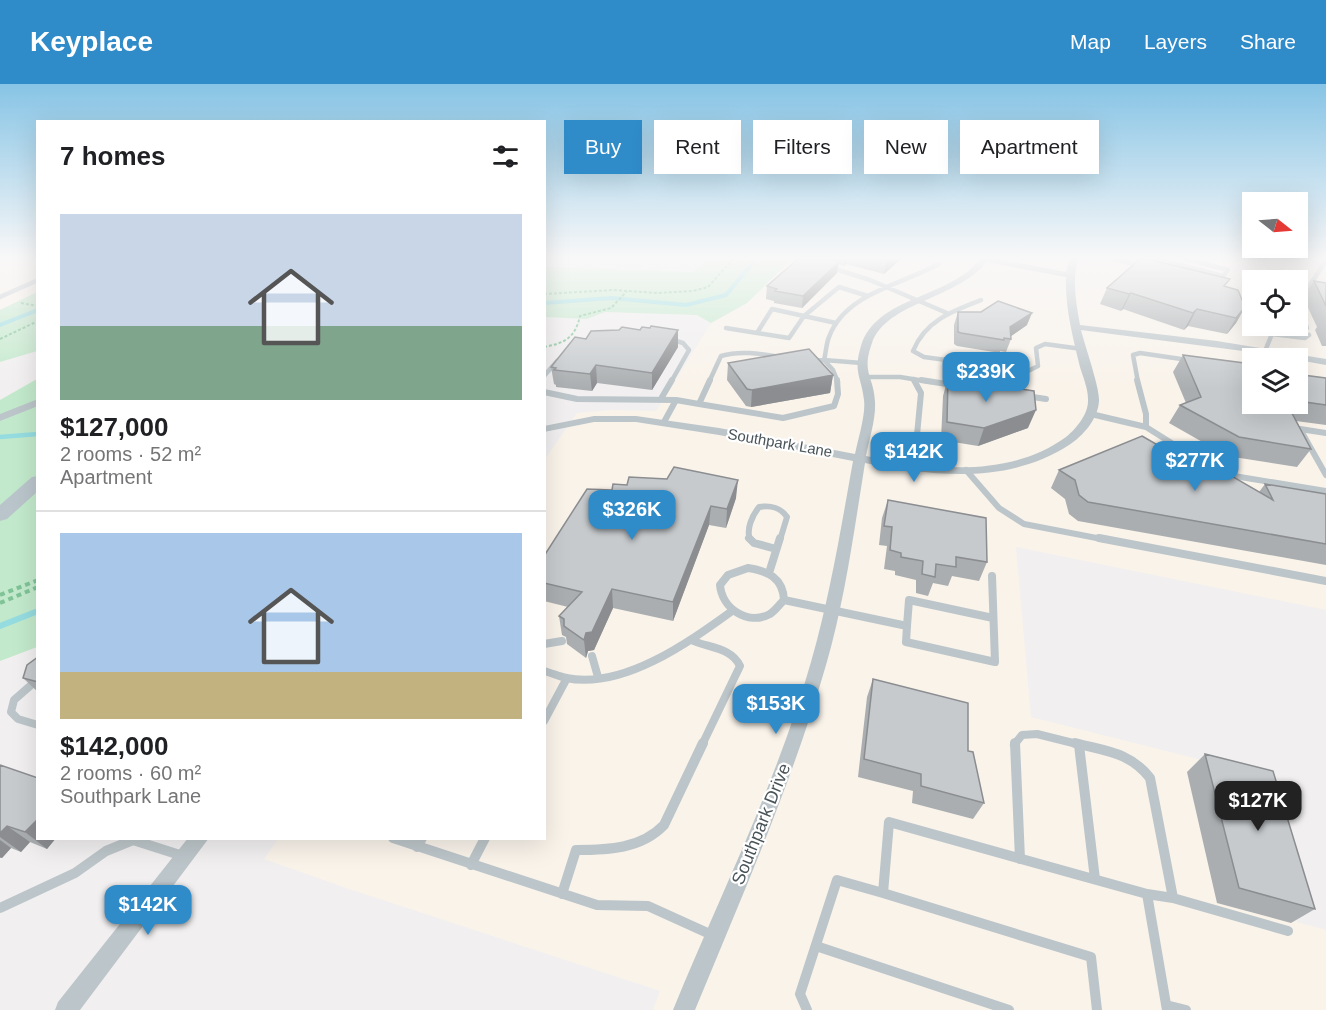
<!DOCTYPE html>
<meta charset="utf-8">
<style>
:root{--surface:#fff;--page:#f2f2f2;--text:#202124;--muted:#757577;--line:#e0e0e0;--accent:#308bc9}
body{margin:0;font-family:Helvetica,sans-serif;background:var(--page);color:var(--text);height:100vh;display:flex;flex-direction:column;font-size:22px;white-space:nowrap}
*{box-sizing:border-box;margin:0}
p{font-size:20px;color:var(--muted)}
.icon{flex:none;width:33px;height:33px;fill:none;stroke:currentColor;stroke-width:2;stroke-linecap:round;stroke-linejoin:round}
.map{position:relative;flex:1;overflow:hidden}
.sheet{position:absolute;left:36px;top:36px;width:510px;height:720px;display:flex;flex-direction:column;background:var(--surface);border-radius:0px;box-shadow:0 6px 24px #0002}
.sheet>*{flex:none}
.banner{position:absolute;left:564px;top:36px;width:570px;height:54px;display:flex;gap:12px}
.needle{width:39px;rotate:107deg}
.controls{position:absolute;left:1242px;top:108px;display:grid;gap:12px}
.controls a{display:grid;place-items:center;width:66px;height:66px;border-radius:0px;background:var(--surface);box-shadow:0 6px 24px #0002;font-size:30px}
.price{position:absolute;translate:-50% -51px;padding:0 14px;border-radius:12px;background:var(--accent);color:#fff;font-size:20px;line-height:39px;filter:drop-shadow(0 2px 3px #0008)}
.price::after{content:'';position:absolute;left:50%;top:36px;width:18px;height:14px;margin-left:-9px;background:inherit;clip-path:polygon(0 0,100% 0,50% 100%)}
.price.current{background:#222;color:#fff}
ul{padding:0;list-style:none}
li{display:grid;align-content:center;gap:12px;height:318px;padding:0 24px}
li+li{border-top:2px solid var(--line)}
li span{display:grid;place-items:center;height:186px;border-radius:0px;color:#555}
li>.icon{margin-inline-start:auto}
span .icon{width:108px;height:108px;fill:#fffc;stroke-width:1}
li b{font-size:26px}
h2{display:flex;justify-content:space-between;align-items:center;height:72px;padding:0 24px;font-size:26px}
.pill{padding:0 21px;border-radius:0px;background:var(--surface);box-shadow:0 6px 24px #0002;font-size:21px;line-height:54px}
.pill.current{background:var(--accent);color:#fff}
header{display:flex;align-items:center;gap:36px;box-sizing:border-box;height:84px;padding:0 30px;background:var(--accent);color:#fff}
header strong{font-size:28px}
nav{display:flex;gap:33px;margin-inline-start:auto;font-size:21px}
.map>svg:first-child{display:block}
.commercial{fill:#f9f3ea;fill-rule:evenodd}
.green{fill:#c2e9cb}
.lines{fill:none;stroke-linecap:round;stroke-linejoin:round}
.stream-far2{stroke:#95dce0;stroke-width:4}
.stream-far1{stroke:#95dce0;stroke-width:4.5}
.stream{stroke:#95dce0;stroke-width:6}
.path-far1{stroke:#7fc397;stroke-width:2;stroke-dasharray:3 2;stroke-linecap:butt}
.path{stroke:#7fc397;stroke-width:4;stroke-dasharray:5 4;stroke-linecap:butt}
.service-far3{stroke:#bcc5c9;stroke-width:4.5}
.service-far2{stroke:#bcc5c9;stroke-width:6}
.service-far1{stroke:#bcc5c9;stroke-width:8}
.service{stroke:#bcc5c9;stroke-width:10}
.minor{fill:#bcc5c9;fill-rule:evenodd}
.secondary{fill:#bac5cb;fill-rule:evenodd}
.wall{fill:#aaaeb0}
.shaded-wall{fill:#8b8d90}
.building{fill:#c6cacd;stroke:#8b8d90;stroke-width:1.5}
.labels{text-anchor:middle;stroke-width:4.5;stroke-linejoin:round;paint-order:stroke}
.street-label{font-size:15px;fill:#495459;stroke:#fff}
.near-street-label{font-size:18px;fill:#495459;stroke:#fff}
</style>
<header>
<strong>Keyplace</strong>
<nav><a>Map</a><a>Layers</a><a>Share</a></nav>
</header>
<div class="map">
<svg width="1326" height="926" viewBox="0 0 1326 926">
<rect width="100%" height="100%" fill="#f1efef"/>
<path class="commercial" d="M 0,175 L 38,175 L 37,208 L 0,226 Z
M 792,175 L 1326,175 L 1326,526 L 1016,463 L 1031,633 L 1246,687 L 1297,838 L 1326,846 L 1326,926 L 653,926 L 660,907 L 346,804 L 264,775 L 278,755 L 544,754 L 545,375 L 577,329 L 612,326 L 656,327 L 711,239 L 747,219 ZM 1252,196 L 1298,196 L 1298,242 L 1252,242 ZM 1252,274 L 1298,274 L 1298,320 L 1252,320 Z"/>
<path class="green" d="M 710,175 L 792,175 L 747,219 L 711,239 L 697,231 L 605,228 L 587,235 L 545,233 L 545,183 L 693,188 Z
M 37,208 L 37,267 L 0,278 L 0,226 Z
M 37,295 L 37,563 L 0,577 L 0,316 Z"/>
<g class="lines">
<path class="stream-far2" d="M 544,219 L 612,214 L 686,221 L 726,211 L 756,175
M 0,241 L 38,226"/>
<path class="stream-far1" d="M 0,353 L 38,350"/>
<path class="stream" d="M 0,542 L 38,527"/>
<path class="path-far1" d="M 544,210 L 614,206 L 657,209 L 693,207 L 708,203 L 733,175
M 21,219 L 38,222
M 0,255 L 38,237
M 544,263 C 565,259 575,254 580,232 L 611,224 L 627,207"/>
<path class="path" d="M 0,511 L 38,496
M 0,519 L 38,503"/>
<path class="service-far3" d="M 1113,175 L 1142,182
M 1157,175 L 1223,192 L 1228,186 L 1186,175
M 829,183 L 870,196 L 947,229
M 1298,208 L 1306,207 L 1326,176
M 0,213 L 38,196
M 981,216 C 952,227 925,237 913,267 L 924,273 L 1028,287 L 1038,282 L 1036,264 L 1045,260 L 1082,265
M 1298,219 L 1307,244
M 772,225 L 804,232 L 789,254 L 757,249 Z
M 804,232 L 836,239
M 804,232 L 839,203 L 868,212
M 726,244 L 757,249
M 1272,250 L 1305,254 L 1309,251
M 670,255 L 683,259 L 689,266 L 671,298
M 1269,274 L 1265,267 L 1272,250 L 1270,242
M 862,279 L 824,276 C 826,269 826,260 829,253 C 845,209 903,200 939,180
M 544,292 L 557,277
M 863,293 L 900,293 L 931,298
M 913,295 L 915,298
M 709,298 L 721,272 C 754,262 790,280 824,276 L 833,286 L 838,298
M 1138,298 L 1133,271 L 1140,269 L 1188,276"/>
<path class="service-far2" d="M 710,296 L 699,320 L 783,334 L 834,322 L 838,310 L 837,296
M 914,296 L 921,309 L 917,351
M 921,296 L 953,301
M 1137,296 L 1146,330 L 1146,343 L 1189,370
M 544,308 L 577,315 L 676,316
M 1026,312 L 1046,315
M 662,313 L 672,296
M 1091,330 L 1146,343
M 664,338 L 676,316 L 699,320
M 1326,349 L 1300,345 L 1326,391
M 966,386 L 999,424 L 1024,440 L 1107,456
M 1217,386 L 1234,392 L 1326,407
M 750,456 C 746,445 752,432 759,423 C 771,421 780,423 787,433 L 780,456"/>
<path class="service-far1" d="M 749,454 L 754,459 L 776,465
M 1099,454 L 1326,497
M 748,484 C 768,487 783,494 784,516 C 780,520 775,527 770,530 C 747,542 722,524 720,501 L 728,491 Z
M 769,489 L 780,454
M 784,516 L 907,542 L 906,558 L 995,578 L 992,492
M 907,542 L 909,516 L 993,534
M 691,556 C 708,564 731,563 740,582 L 702,661
M 544,560 L 562,557
M 592,572 L 598,593
M 544,587 C 551,589 559,592 566,594 C 623,606 689,558 732,527
M 38,595 L 14,616 L 11,628 L 18,635 L 38,641
M 544,637 L 567,594
M 1014,661 L 1022,651 L 1037,650 L 1081,661"/>
<path class="service" d="M 1015,659 L 1020,775
M 1075,659 C 1105,667 1130,668 1150,694 L 1173,814 L 1147,810
M 1079,661 L 1095,795
M 393,754 L 597,821 L 648,822 L 712,851
M 417,763 L 422,754
M 471,781 L 485,754
M 562,810 L 576,766 C 608,766 641,765 664,741 L 703,659
M 1173,814 L 1288,847
M 0,824 L 75,789 L 106,767 L 133,756 L 183,772
M 816,862 L 1009,926
M 1166,921 L 1186,926
M 807,926 L 800,910 L 837,796 L 883,809
M 1097,926 L 1091,873 L 883,809 L 889,738 L 1147,810 L 1167,926"/>
<path class="minor" d="M 980,175 L 997,175 L 1066,188 L 1070,175 L 1078,175 C 1072,197 1076,218 1080,241 L 1217,257 L 1326,275 L 1326,281 L 1298,276 L 1298,274 L 1081,246 C 1085,262 1100,304 1099,317 C 1098,335 1083,352 1069,361 C 1007,401 933,392 865,379 C 854,447 845,516 826,581 C 792,699 742,812 695,926 L 673,926 C 720,811 777,698 811,578 C 830,512 841,444 853,377 L 719,351 L 636,338 L 594,338 L 544,348 L 544,342 L 594,332 L 636,332 L 719,344 L 855,370 C 858,355 866,330 864,316 C 861,291 853,289 861,262 C 876,212 951,214 980,175 ZM 986,178 L 1066,193 C 1065,224 1073,254 1080,283 C 1083,293 1088,304 1088,315 C 1089,329 1077,344 1066,353 C 1008,395 932,385 866,372 C 869,356 876,335 875,318 C 874,292 861,289 872,259 C 886,218 960,214 986,178 Z
M 38,315 L 38,322 L 0,337 L 0,330 Z
M 188,754 L 209,754 L 80,926 L 55,926 L 58,918 Z"/>
<path class="secondary" d="M 38,392 L 38,407 L 7,435 L 0,437 L 0,421 L 32,393 Z"/>
</g>
<path class="wall" d="M 798,175 L 901,175 L 884,190 L 846,180 L 844,182 L 838,180 L 837,189 L 802,224 L 774,219 L 774,217 L 766,215 L 767,202 Z
M 1314,197 L 1326,199 L 1326,262 L 1322,262 L 1315,246 L 1317,243 L 1303,213 Z
M 1226,203 L 1245,223 L 1236,239 L 1227,250 L 1188,242 L 1184,246 L 1123,225 L 1121,227 L 1100,220 L 1107,204 Z
M 958,228 L 1027,241 L 1011,252 L 1011,255 L 1006,268 L 1000,267 L 1000,269 L 957,262 L 954,260 L 954,241 Z
M 586,255 L 678,263 L 652,306 L 597,299 L 592,307 L 556,303 L 556,301 L 554,300 L 551,283 Z
M 1183,271 L 1252,320 L 1298,320 L 1298,286 L 1303,291 L 1326,294 L 1326,341 L 1296,337 L 1311,365 L 1297,383 L 1227,372 L 1169,339 L 1180,321 L 1186,319 L 1173,288 Z
M 728,279 L 833,291 L 830,309 L 751,323 L 746,322 L 727,296 Z
M 948,294 L 1028,344 L 978,362 L 941,356 L 943,312 Z
M 1173,370 L 1259,408 L 1265,400 L 1326,410 L 1326,481 L 1078,437 L 1069,430 L 1065,415 L 1051,404 L 1059,386 Z
M 736,414 L 726,444 L 709,441 L 673,537 L 613,524 L 594,566 L 588,567 L 586,574 L 567,560 L 566,553 L 562,551 L 559,532 L 568,523 L 544,517 L 544,472 Z
M 888,416 L 987,478 L 979,497 L 952,492 L 948,502 L 933,499 L 928,512 L 916,509 L 916,496 L 895,491 L 895,487 L 884,485 L 887,462 L 879,461 L 882,434 Z
M 38,573 L 38,608 L 23,594 Z
M 873,595 L 968,667 L 984,719 L 973,735 L 912,719 L 913,707 L 858,693 L 867,613 Z
M 1205,670 L 1315,825 L 1291,839 L 1217,819 L 1187,688 Z
M 0,681 L 38,754 L 56,754 L 47,765 L 30,758 L 21,768 L 11,764 L 2,774 L 0,774 Z"/>
<path class="shaded-wall" d="M 845,175 L 847,175 L 846,180 L 844,182 Z
M 887,175 L 901,175 L 884,190 Z
M 839,178 L 837,189 L 802,224 L 803,212 Z
M 1131,209 L 1123,225 L 1121,227 L 1129,210 Z
M 1245,223 L 1236,239 L 1227,250 L 1236,234 Z
M 1197,225 L 1188,242 L 1184,246 L 1193,229 Z
M 1032,229 L 1027,241 L 1007,255 L 1010,243 Z
M 678,246 L 678,263 L 652,306 L 652,289 Z
M 596,281 L 597,299 L 592,307 L 590,290 Z
M 833,291 L 830,309 L 751,323 L 752,306 Z
M 1036,326 L 1028,344 L 978,362 L 984,344 Z
M 738,396 L 736,414 L 726,444 L 727,425 Z
M 711,422 L 709,441 L 673,537 L 673,518 Z
M 612,505 L 613,524 L 594,566 L 588,567 L 586,574 L 584,556 L 586,549 Z
M 38,735 L 38,754 L 56,754 L 47,765 L 25,748 Z
M 7,742 L 30,758 L 21,768 L 0,753 L 0,749 Z
M 0,756 L 11,764 L 2,774 L 0,773 Z"/>
<path class="building" d="M 798,175 L 831,175 L 839,178 L 803,212 L 775,207 L 777,205 L 767,202 Z
M 1140,175 L 1147,175 L 1230,195 L 1224,202 L 1238,206 L 1245,223 L 1236,234 L 1197,225 L 1193,229 L 1131,209 L 1129,210 L 1107,204 Z
M 1314,197 L 1326,199 L 1326,222 Z
M 998,217 L 1032,229 L 1010,243 L 1011,255 L 1004,254 L 1004,256 L 961,249 L 958,248 L 958,228 L 981,228 Z
M 651,242 L 678,246 L 652,289 L 596,281 L 590,290 L 554,286 L 556,284 L 551,283 L 575,253 L 586,255 L 591,247 L 619,246 L 622,243 L 640,246 L 642,243 L 650,244 Z
M 809,265 L 833,291 L 752,306 L 747,305 L 728,279 Z
M 1183,271 L 1252,280 L 1252,320 L 1287,320 L 1311,365 L 1239,353 L 1180,321 L 1201,313 Z
M 1298,286 L 1300,286 L 1303,291 L 1326,294 L 1326,321 L 1298,317 Z
M 948,294 L 1034,307 L 1036,326 L 984,344 L 947,338 Z
M 1142,352 L 1173,370 L 1185,365 L 1273,416 L 1265,400 L 1326,410 L 1326,460 L 1088,418 L 1079,411 L 1075,396 L 1059,386 Z
M 674,383 L 738,396 L 727,425 L 711,422 L 673,518 L 612,505 L 592,548 L 586,549 L 584,556 L 564,542 L 564,535 L 559,532 L 582,508 L 544,499 L 544,472 L 587,405 L 612,406 L 613,400 L 627,401 L 629,393 L 667,395 Z
M 888,416 L 986,434 L 987,478 L 956,473 L 956,483 L 936,480 L 935,493 L 922,490 L 923,477 L 901,473 L 901,469 L 890,466 L 892,443 L 884,442 Z
M 38,573 L 38,598 L 23,594 L 27,581 Z
M 873,595 L 968,619 L 968,667 L 973,668 L 984,719 L 921,702 L 921,690 L 864,675 Z
M 1205,670 L 1273,687 L 1315,825 L 1239,804 Z
M 0,681 L 38,694 L 38,735 L 25,748 L 7,742 L 0,749 Z"/>
<linearGradient id="sky" x2="0" y2="1"><stop stop-color="#87c4e5"/><stop offset="0.57" stop-color="#f9f8f8"/><stop offset="1" stop-color="#f9f8f8" stop-opacity="0"/></linearGradient>
<rect width="1326" height="305" fill="url(#sky)"/>
<g class="labels">
<g class="street-label">
<text transform="translate(780 359) rotate(10)" y="5">Southpark Lane</text>
</g>
<g class="near-street-label">
<text transform="translate(761 740) rotate(-68)" y="6">Southpark Drive</text>
</g>
</g>
</svg>
<div class="controls">
<a><svg class="needle" viewBox="-14 -14 28 28"><path d="M0-13l5 13h-10z" fill="#e53935"/><path d="M0 13l5-13h-10z" fill="#757577"/></svg></a>
<a><svg class="icon" aria-label="locate" viewBox="0 0 24 24"><circle cx="12" cy="12" r="6"/><path d="M12 2v4M12 18v4M2 12h4M18 12h4"/></svg></a>
<a><svg class="icon" aria-label="layers" viewBox="0 0 24 24"><path d="M12 4l9 5-9 5-9-5zM3 14l9 5 9-5"/></svg></a>
</div>
<b class="price" style="left:986px;top:319px">$239K</b>
<b class="price" style="left:914px;top:399px">$142K</b>
<b class="price" style="left:1195px;top:408px">$277K</b>
<b class="price" style="left:632px;top:457px">$326K</b>
<b class="price" style="left:776px;top:651px">$153K</b>
<b class="price current" style="left:1258px;top:748px">$127K</b>
<b class="price" style="left:148px;top:852px">$142K</b>
<div class="banner">
<a class="pill current">Buy</a>
<a class="pill">Rent</a>
<a class="pill">Filters</a>
<a class="pill">New</a>
<a class="pill">Apartment</a>
</div>
<section class="sheet">
<h2>7 homes<svg class="icon" aria-label="filters" viewBox="0 0 24 24"><path d="M4 7h16M4 17h16"/><circle cx="9" cy="7" r="2"/><circle cx="15" cy="17" r="2"/></svg></h2>
<ul>
<li><span style="background:linear-gradient(#c9d6e8 60%,#7fa58c 0)"><svg class="icon" aria-label="home" viewBox="0 0 24 24"><path d="M3 11l9-7 9 7M6 9v11h12V9"/></svg></span><div><b>$127,000</b><p>2 rooms · 52 m²</p><p>Apartment</p></div></li>
<li><span style="background:linear-gradient(#a9c7e8 75%,#c2b280 0)"><svg class="icon" aria-label="home" viewBox="0 0 24 24"><path d="M3 11l9-7 9 7M6 9v11h12V9"/></svg></span><div><b>$142,000</b><p>2 rooms · 60 m²</p><p>Southpark Lane</p></div></li>
</ul>
</section>
</div>
